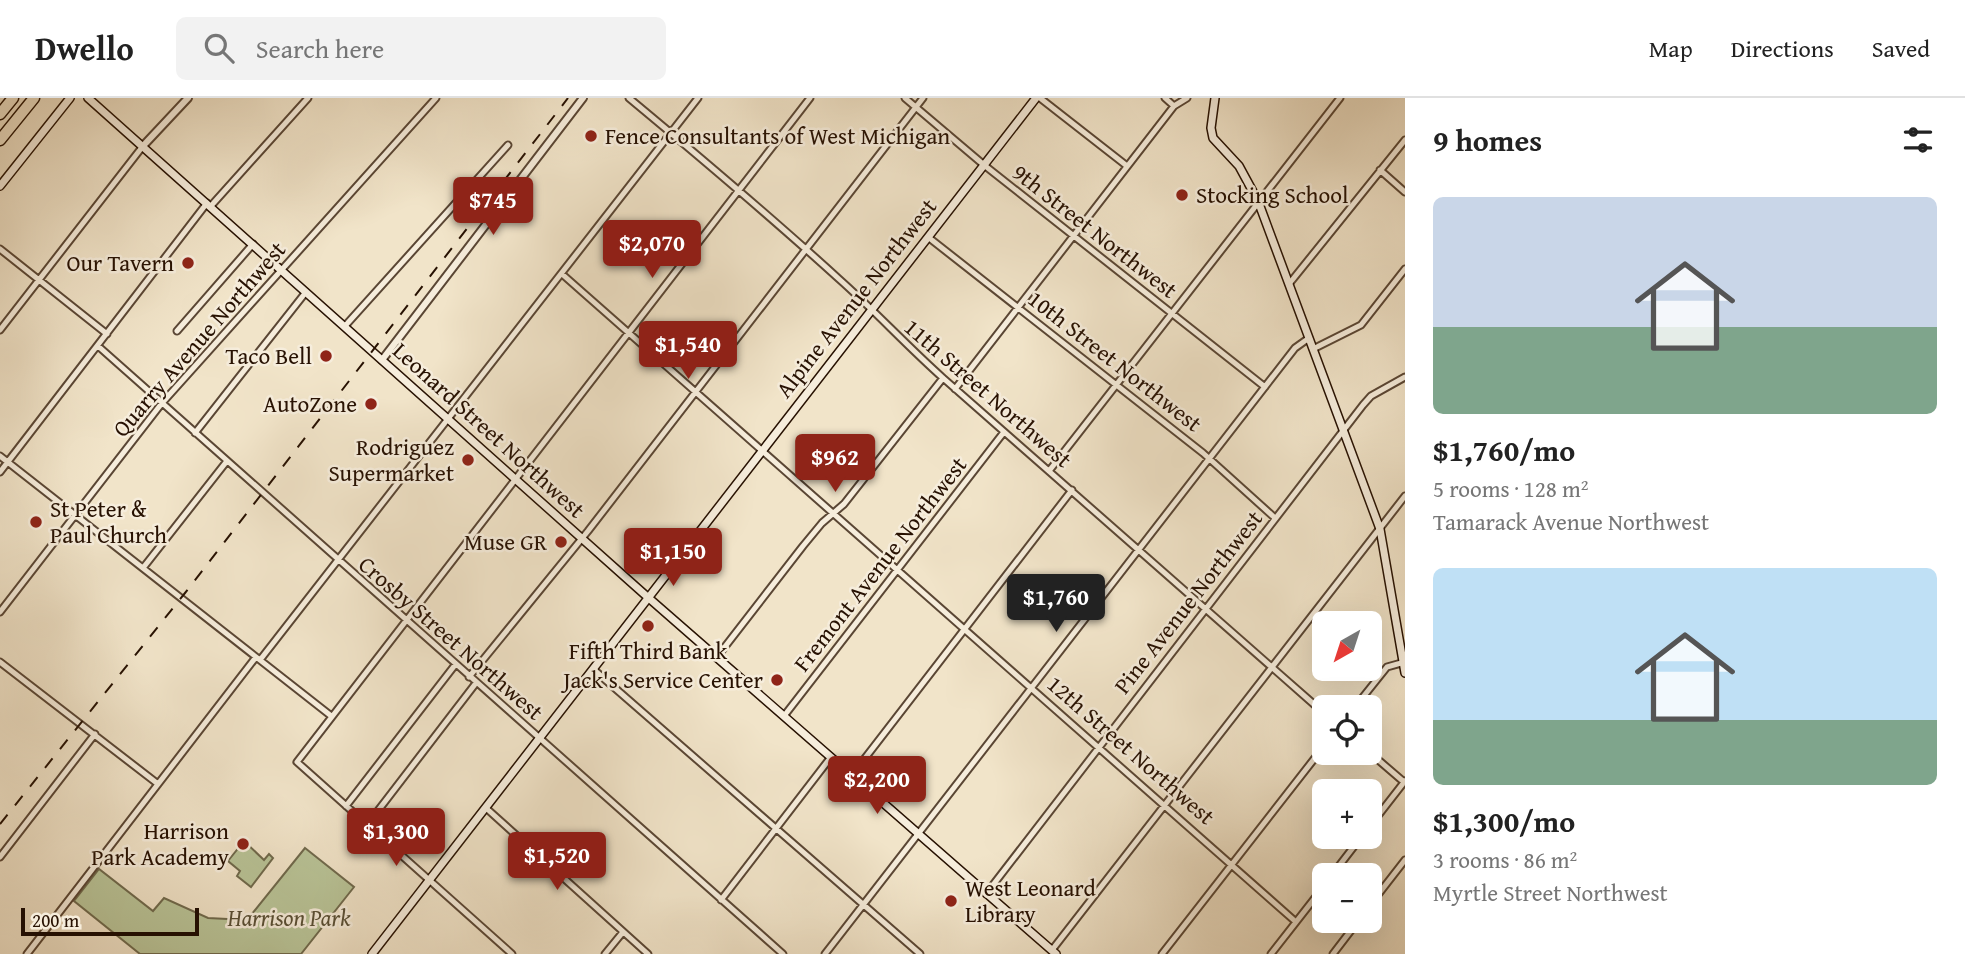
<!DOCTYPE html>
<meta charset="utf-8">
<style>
:root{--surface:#fff;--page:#f2f2f2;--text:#222;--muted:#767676;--line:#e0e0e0;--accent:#8f2418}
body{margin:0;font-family:"Gentium Book Plus",serif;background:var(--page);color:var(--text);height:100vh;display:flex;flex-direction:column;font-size:26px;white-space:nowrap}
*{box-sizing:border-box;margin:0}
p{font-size:23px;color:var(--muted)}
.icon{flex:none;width:38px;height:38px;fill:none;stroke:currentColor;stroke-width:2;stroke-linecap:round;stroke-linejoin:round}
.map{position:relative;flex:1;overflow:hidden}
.sheet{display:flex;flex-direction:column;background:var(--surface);width:560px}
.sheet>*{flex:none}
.needle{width:46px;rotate:219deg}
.tools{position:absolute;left:1312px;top:513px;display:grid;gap:14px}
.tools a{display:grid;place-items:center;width:70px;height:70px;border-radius:10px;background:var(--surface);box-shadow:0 7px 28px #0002;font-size:35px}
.scale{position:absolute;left:21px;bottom:18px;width:178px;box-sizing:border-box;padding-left:7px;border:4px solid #271102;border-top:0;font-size:19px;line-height:24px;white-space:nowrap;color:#271102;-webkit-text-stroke:5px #f6eddc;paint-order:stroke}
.price{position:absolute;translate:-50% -60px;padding:0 16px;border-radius:7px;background:var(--accent);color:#fff;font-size:23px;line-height:46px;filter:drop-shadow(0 2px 4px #0008)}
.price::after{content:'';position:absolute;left:50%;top:42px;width:21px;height:16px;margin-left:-10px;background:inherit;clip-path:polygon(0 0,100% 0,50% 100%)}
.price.current{background:#222;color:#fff}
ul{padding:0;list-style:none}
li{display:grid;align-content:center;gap:14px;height:371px;padding:0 28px}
li span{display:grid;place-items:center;height:217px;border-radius:10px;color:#555}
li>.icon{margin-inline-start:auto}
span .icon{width:126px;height:126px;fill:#fffc;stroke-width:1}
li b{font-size:30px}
h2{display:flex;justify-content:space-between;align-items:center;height:84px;padding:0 28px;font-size:30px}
header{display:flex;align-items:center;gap:42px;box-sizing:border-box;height:98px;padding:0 35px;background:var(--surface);border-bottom:2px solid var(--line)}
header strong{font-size:33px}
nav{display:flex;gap:38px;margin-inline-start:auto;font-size:24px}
.search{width:490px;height:63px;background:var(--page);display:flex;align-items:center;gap:18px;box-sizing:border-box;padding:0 24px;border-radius:10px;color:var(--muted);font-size:26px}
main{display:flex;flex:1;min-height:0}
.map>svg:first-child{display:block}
.green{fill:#b9c498;stroke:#706a4d;stroke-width:2}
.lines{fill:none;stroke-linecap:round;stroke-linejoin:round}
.minor-casing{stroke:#5a4634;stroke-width:9}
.tertiary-casing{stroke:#5a4634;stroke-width:10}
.secondary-casing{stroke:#271102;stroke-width:10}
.motorway-casing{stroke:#271102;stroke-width:13}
.minor{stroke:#f6eddc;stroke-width:5}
.tertiary{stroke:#f6eddc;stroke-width:6}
.secondary{stroke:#f6eddc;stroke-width:7}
.motorway{stroke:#f1e4c9;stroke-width:10}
.rail{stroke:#271102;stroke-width:2;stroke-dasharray:12 12;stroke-linecap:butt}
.poi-dot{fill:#8f2418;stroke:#f6eddc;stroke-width:2.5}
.labels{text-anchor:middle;stroke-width:5;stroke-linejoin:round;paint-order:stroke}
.poi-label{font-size:23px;fill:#271102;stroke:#f6eddc;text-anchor:end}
.street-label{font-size:23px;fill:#271102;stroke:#f6eddc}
.park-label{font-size:23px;font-style:italic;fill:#5a5036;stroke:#f6eddc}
</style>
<header>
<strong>Dwello</strong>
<div class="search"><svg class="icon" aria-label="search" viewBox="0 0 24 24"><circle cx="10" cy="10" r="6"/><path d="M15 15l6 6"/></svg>Search here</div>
<nav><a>Map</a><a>Directions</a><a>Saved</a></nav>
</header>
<main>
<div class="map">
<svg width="1405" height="856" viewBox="0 0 1405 856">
<rect width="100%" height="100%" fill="#f1e4c9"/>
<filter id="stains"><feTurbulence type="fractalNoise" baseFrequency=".00286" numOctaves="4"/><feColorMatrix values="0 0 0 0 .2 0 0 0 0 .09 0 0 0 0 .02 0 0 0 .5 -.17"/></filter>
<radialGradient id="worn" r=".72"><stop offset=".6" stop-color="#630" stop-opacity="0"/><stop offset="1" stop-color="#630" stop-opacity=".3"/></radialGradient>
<path class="green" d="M 244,743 L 264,762 L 269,756 L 273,760 L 251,789 L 237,778 L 240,773 L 228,763 Z
M 305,750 L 354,789 L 301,856 L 140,856 L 74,803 L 99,771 L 153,813 L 164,800 L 208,820 L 247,822 Z"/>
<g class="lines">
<defs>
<path id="minor" d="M 629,0 C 700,59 771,119 839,181 C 875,213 907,248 943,280 L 1325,616
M 905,0 L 984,67 L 1265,289
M 1040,0 L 1127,68
M 1165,0 L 1174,8
M 1380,72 L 1405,94
M 210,109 L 308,0
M 928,139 L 1203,355 L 1275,420
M 0,151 L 107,236
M 562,176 L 1296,824
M 1289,186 L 1405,42
M 345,228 L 508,47
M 0,232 L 143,48
M 177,233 L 253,146
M 98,248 L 783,856
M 1313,251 L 1361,227 L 1405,171
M 955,291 L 1174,8 L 1187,0
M 195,335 L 306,194
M 0,358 L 330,617
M 1049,373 L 1340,0
M 0,374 L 207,105
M 143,470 L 227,363
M 0,514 L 162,305 L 436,0
M 717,559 L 803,448 L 822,425 L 844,406 L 943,280
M 260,562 L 698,0
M 0,564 L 158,686
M 593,571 L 920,856
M 469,579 L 588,433 L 923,0
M 1355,609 L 1387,569 L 1405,564
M 784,618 L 1004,334
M 1369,654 L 1404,684
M 852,677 L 1072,392
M 346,708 L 455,567
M 486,710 L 648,856
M 367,727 L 476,585
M 1370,728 L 1405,683
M 0,759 L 95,636
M 1332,777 L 1362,738
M 986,796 L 1363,307 L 1371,298 L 1405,279
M 721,802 L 831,659
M 1370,807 L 1405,762
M 1052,852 L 1405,398
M 27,856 L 256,559
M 512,856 L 297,664 L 810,0
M 605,856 L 623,834
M 825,856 L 1295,250 L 1309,240
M 1162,856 L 1325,647
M 1271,856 L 1325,787
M 1333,856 L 1359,822"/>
<path id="tertiary" d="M 143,48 L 188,0
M 382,262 L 583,0"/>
<path id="secondary" d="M 88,0 L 643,495 L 1056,856
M 1215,0 L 1211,30 L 1213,40 L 1239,68 L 1258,103 L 1380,431 L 1405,575
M 0,88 L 70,0
M 372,856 L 1036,0"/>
<path id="motorway" d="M 0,16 L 13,0
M 0,42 L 34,0"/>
</defs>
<use href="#minor" class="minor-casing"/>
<use href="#tertiary" class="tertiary-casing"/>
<use href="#secondary" class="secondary-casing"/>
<use href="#motorway" class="motorway-casing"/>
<use href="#minor" class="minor"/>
<use href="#tertiary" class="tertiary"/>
<use href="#secondary" class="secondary"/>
<use href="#motorway" class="motorway"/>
<path class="rail" d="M 0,726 L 185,495 L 568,0"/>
</g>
<g class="poi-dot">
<circle cx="591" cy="38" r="7"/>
<circle cx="1182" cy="97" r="7"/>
<circle cx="188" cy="165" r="7"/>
<circle cx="326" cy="258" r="7"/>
<circle cx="371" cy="306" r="7"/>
<circle cx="468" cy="362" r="7"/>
<circle cx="36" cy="424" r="7"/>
<circle cx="561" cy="444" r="7"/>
<circle cx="648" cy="528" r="7"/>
<circle cx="777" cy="582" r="7"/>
<circle cx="243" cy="746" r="7"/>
<circle cx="951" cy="803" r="7"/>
</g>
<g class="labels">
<g class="poi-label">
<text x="605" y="46" text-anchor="start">Fence Consultants of West Michigan</text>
<text x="1196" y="105" text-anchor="start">Stocking School</text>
<text x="174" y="173">Our Tavern</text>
<text x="312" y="266">Taco Bell</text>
<text x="357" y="314">AutoZone</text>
<text x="454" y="357">Rodriguez<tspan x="454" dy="26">Supermarket</tspan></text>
<text x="50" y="419" text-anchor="start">St Peter &amp;<tspan x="50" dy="26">Paul Church</tspan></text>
<text x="547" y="452">Muse GR</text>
<text x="648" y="561" text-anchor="middle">Fifth Third Bank</text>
<text x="763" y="590">Jack's Service Center</text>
<text x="229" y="741">Harrison<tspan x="229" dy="26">Park Academy</tspan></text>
<text x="965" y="798" text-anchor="start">West Leonard<tspan x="965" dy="26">Library</tspan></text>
</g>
<g class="street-label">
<text transform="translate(1095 133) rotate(38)" y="8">9th Street Northwest</text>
<text transform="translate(856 200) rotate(-52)" y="8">Alpine Avenue Northwest</text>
<text transform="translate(199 241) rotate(-49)" y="8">Quarry Avenue Northwest</text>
<text transform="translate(1115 263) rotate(38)" y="8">10th Street Northwest</text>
<text transform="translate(988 295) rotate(41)" y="8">11th Street Northwest</text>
<text transform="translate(489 332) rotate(42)" y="8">Leonard Street Northwest</text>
<text transform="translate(880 466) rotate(-52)" y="8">Fremont Avenue Northwest</text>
<text transform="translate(1188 504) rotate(-52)" y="8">Pine Avenue Northwest</text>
<text transform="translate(451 540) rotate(41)" y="8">Crosby Street Northwest</text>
<text transform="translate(1131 652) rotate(41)" y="8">12th Street Northwest</text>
</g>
<g class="park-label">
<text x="289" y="828">Harrison Park</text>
</g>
</g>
<rect width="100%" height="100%" filter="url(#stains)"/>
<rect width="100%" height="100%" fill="url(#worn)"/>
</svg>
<div class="tools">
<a><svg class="needle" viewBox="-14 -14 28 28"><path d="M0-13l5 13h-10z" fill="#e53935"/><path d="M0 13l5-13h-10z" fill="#767676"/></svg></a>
<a><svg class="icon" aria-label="locate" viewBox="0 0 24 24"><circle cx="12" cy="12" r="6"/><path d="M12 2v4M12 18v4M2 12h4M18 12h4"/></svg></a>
<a>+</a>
<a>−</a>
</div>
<div class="scale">200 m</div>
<b class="price" style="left:493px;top:139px">$745</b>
<b class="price" style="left:652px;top:182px">$2,070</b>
<b class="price" style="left:688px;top:283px">$1,540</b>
<b class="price" style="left:835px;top:396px">$962</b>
<b class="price" style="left:673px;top:490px">$1,150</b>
<b class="price current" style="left:1056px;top:536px">$1,760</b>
<b class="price" style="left:877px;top:718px">$2,200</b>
<b class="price" style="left:396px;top:770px">$1,300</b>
<b class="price" style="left:557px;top:794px">$1,520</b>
</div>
<section class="sheet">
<h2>9 homes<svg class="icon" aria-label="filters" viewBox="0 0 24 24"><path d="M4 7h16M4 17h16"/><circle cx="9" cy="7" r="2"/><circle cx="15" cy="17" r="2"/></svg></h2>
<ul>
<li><span style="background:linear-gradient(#c9d6e8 60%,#7fa58c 0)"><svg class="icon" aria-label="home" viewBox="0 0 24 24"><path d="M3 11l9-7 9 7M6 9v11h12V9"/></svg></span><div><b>$1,760/mo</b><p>5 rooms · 128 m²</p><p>Tamarack Avenue Northwest</p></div></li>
<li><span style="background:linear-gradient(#bfe0f5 70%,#7fa58c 0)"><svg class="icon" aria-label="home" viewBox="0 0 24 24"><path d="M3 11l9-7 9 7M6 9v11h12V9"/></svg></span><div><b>$1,300/mo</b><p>3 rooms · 86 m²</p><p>Myrtle Street Northwest</p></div></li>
</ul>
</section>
</main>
